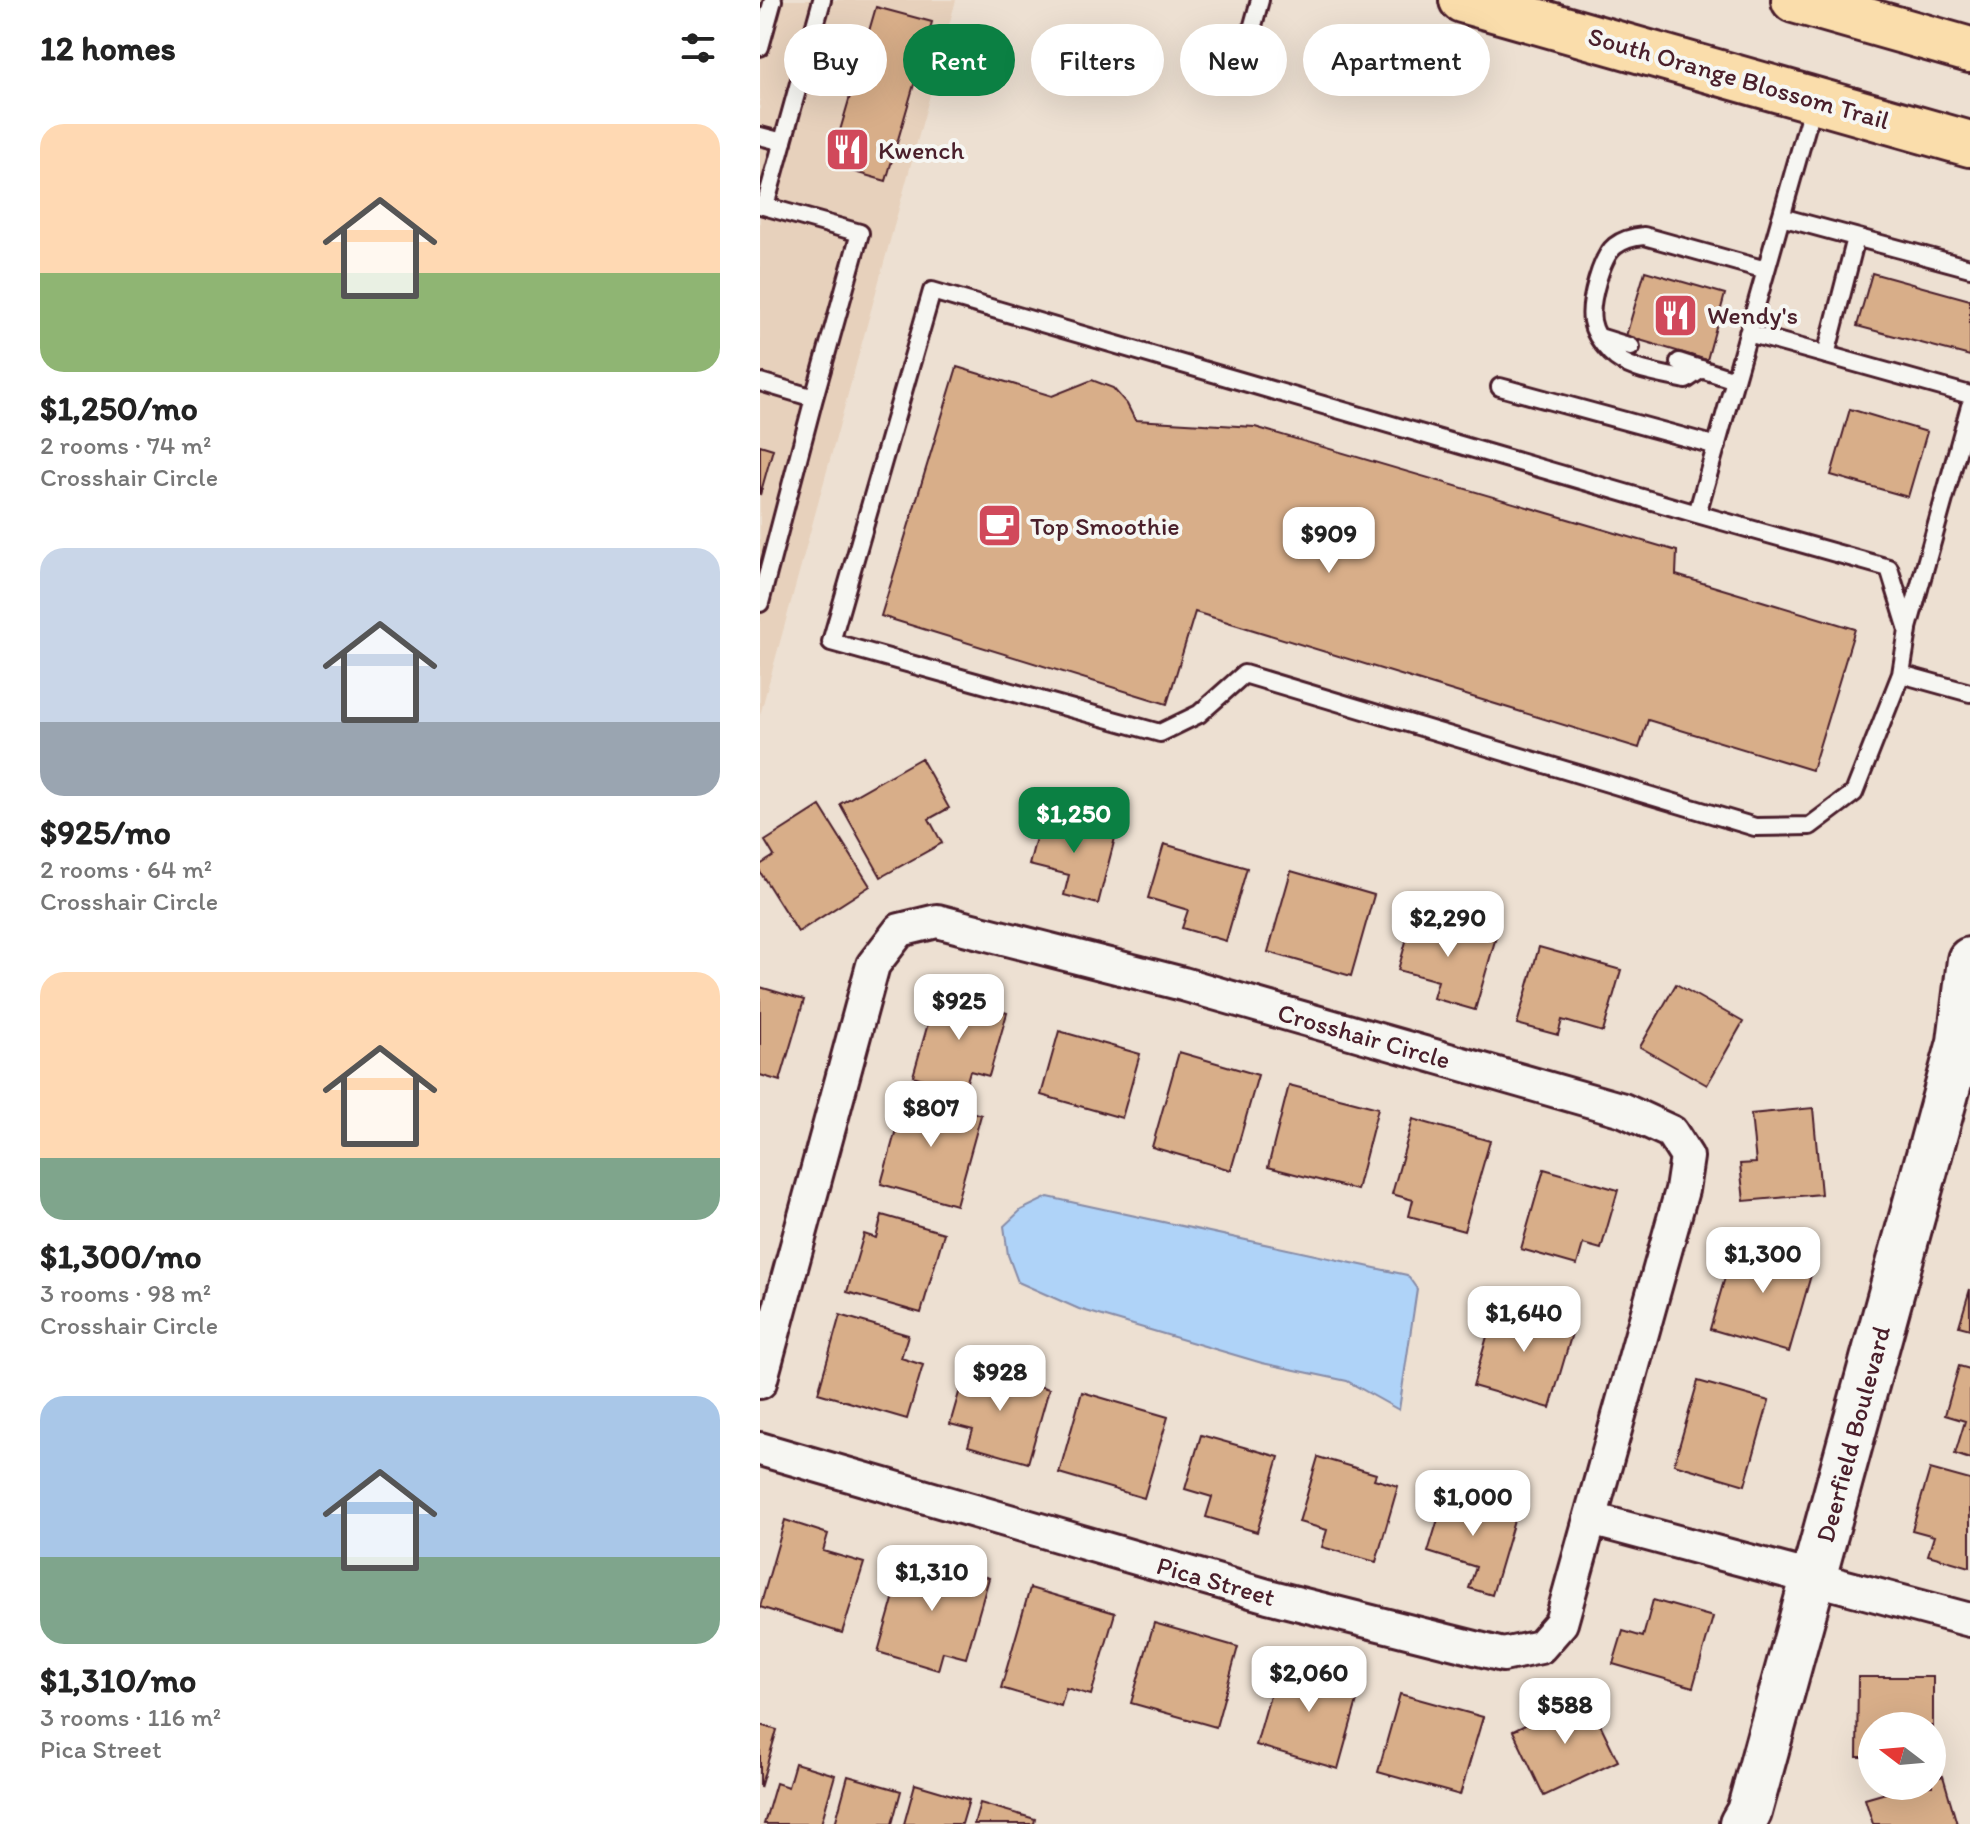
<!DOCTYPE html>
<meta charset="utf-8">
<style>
:root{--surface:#fff;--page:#f2f2f2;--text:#222;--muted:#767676;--accent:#0b8043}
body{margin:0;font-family:Itim,sans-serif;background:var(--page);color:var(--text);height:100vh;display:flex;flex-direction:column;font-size:30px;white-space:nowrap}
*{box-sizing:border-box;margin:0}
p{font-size:26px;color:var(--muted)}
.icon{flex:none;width:44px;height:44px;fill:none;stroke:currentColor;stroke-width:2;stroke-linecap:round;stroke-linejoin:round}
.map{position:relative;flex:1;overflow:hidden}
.sheet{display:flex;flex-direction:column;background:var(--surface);width:760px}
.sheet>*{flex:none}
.banner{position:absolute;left:24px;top:24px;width:760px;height:72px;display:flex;gap:16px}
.needle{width:52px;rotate:286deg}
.controls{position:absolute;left:1098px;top:1712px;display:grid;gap:16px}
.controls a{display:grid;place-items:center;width:88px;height:88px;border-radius:50%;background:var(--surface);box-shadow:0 8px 32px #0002;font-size:40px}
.price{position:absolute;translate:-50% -68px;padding:0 18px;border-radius:16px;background:#fff;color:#222;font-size:26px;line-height:52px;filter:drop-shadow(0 2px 4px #0008)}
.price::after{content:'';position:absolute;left:50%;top:48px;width:24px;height:18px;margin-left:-12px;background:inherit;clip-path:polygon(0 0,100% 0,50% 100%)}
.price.selected{background:var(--accent);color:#fff}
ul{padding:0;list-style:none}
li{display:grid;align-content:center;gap:16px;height:424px;padding:0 40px}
li span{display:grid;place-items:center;height:248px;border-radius:24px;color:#555}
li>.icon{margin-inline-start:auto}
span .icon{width:144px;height:144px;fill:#fffc;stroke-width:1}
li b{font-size:34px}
h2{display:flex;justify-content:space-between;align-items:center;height:96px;padding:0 40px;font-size:34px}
.chip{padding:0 28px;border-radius:36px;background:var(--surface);box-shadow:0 8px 32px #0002;font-size:28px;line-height:72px}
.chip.selected{background:var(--accent);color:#fff}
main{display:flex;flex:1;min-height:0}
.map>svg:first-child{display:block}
.built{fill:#e7d1bc}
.water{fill:#afd3f8;stroke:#878ba6;stroke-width:2}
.building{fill:#d8ae89;stroke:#4a1f2b;stroke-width:2}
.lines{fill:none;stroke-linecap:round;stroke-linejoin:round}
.lane-casing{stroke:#4a1f2b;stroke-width:22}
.street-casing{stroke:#4a1f2b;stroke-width:38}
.secondary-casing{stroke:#4a1f2b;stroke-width:50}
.primary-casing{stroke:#4a1f2b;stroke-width:50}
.lane{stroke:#f6f6f2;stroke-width:16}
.street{stroke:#f6f6f2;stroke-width:32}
.secondary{stroke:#f6f6f2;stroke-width:44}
.primary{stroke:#faddab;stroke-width:44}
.labels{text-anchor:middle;stroke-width:8;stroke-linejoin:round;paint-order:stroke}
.street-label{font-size:26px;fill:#4a1f2b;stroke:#f6f6f2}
.poi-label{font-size:26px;fill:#4a1f2b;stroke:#f6f6f2;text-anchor:start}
</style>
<main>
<section class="sheet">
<h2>12 homes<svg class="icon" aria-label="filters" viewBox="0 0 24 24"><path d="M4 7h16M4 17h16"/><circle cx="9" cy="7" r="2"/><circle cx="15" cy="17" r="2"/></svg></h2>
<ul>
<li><span style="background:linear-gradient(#ffd9b3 60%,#8fb573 0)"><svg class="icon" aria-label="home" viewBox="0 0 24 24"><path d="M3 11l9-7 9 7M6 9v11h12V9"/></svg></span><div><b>$1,250/mo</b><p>2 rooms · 74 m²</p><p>Crosshair Circle</p></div></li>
<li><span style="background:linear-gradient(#c9d6e8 70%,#9aa5b1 0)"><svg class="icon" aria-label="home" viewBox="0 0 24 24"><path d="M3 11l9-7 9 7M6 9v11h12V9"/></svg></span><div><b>$925/mo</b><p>2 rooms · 64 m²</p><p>Crosshair Circle</p></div></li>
<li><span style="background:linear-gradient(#ffd9b3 75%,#7fa58c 0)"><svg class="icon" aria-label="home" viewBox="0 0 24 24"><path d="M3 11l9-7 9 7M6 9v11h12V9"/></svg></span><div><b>$1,300/mo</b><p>3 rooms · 98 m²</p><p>Crosshair Circle</p></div></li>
<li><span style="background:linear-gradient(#a9c7e8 65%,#7fa58c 0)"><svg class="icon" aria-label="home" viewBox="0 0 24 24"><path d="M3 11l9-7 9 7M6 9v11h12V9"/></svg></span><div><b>$1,310/mo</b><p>3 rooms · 116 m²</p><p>Pica Street</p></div></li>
</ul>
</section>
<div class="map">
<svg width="1210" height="1824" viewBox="0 0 1210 1824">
<rect width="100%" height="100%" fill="#ede0d2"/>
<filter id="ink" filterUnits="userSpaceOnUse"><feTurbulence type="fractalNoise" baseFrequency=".0125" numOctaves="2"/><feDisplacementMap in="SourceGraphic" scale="16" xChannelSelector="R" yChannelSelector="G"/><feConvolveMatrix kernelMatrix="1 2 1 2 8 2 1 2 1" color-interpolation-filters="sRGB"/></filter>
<g filter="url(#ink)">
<path class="built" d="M 0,0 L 196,0 L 0,715 Z"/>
<path class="water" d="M 288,1197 L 647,1275 L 657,1289 L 639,1410 L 587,1381 L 502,1363 L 319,1309 L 258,1282 L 248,1255 L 244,1226 L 261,1210 Z"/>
<path class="building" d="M 116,7 L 172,22 L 126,181 L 70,165 Z
M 885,271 L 965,294 L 947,360 L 866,336 Z
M 1112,273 L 1210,300 L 1210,356 L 1097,326 Z
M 197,367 L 292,396 L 332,380 L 353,388 L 367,404 L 375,420 L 495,427 L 917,551 L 916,575 L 1095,629 L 1052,770 L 888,720 L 879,748 L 435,612 L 407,704 L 121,616 Z
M 1090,409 L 1167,432 L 1148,497 L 1071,475 Z
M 0,445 L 13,449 L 0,495 Z
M 161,758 L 189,808 L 169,819 L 182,843 L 121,877 L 80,804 Z
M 60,806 L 110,886 L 38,932 L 0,872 L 0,865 L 14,856 L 5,841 Z
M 282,814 L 356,834 L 338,904 L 304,895 L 309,875 L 269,865 Z
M 404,844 L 487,868 L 466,941 L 422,928 L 428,910 L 388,898 Z
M 531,871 L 614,895 L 591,976 L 508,952 Z
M 654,913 L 736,937 L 715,1010 L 673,998 L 678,981 L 638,970 Z
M 779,947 L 861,970 L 843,1032 L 802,1020 L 798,1035 L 757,1024 Z
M 916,984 L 983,1022 L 947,1085 L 880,1047 Z
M 0,987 L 44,1000 L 20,1081 L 0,1075 Z
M 177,992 L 247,1013 L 229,1076 L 210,1071 L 204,1091 L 153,1076 Z
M 299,1031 L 380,1054 L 362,1118 L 281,1095 Z
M 419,1052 L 498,1075 L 471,1170 L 392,1147 Z
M 529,1085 L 618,1108 L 597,1190 L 508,1167 Z
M 146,1093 L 221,1115 L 196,1205 L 121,1184 Z
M 1053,1108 L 1061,1194 L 984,1201 L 980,1164 L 996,1163 L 991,1114 Z
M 653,1119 L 730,1141 L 704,1231 L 649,1216 L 653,1200 L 632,1194 Z
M 784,1169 L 858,1190 L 841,1249 L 823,1244 L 817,1265 L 761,1249 Z
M 122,1215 L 184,1233 L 161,1313 L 87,1292 L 104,1234 L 116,1238 Z
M 976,1239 L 1055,1261 L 1029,1352 L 950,1329 Z
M 1210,1289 L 1210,1329 L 1199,1326 Z
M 737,1301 L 815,1323 L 790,1408 L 713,1386 Z
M 80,1315 L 148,1335 L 141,1358 L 163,1365 L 147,1419 L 58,1393 Z
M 207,1365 L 289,1389 L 268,1463 L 208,1446 L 213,1430 L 190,1424 Z
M 1199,1366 L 1210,1369 L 1210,1459 L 1195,1454 L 1205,1421 L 1185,1415 Z
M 938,1381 L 1009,1401 L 985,1485 L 914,1464 Z
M 322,1392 L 408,1417 L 384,1498 L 299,1473 Z
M 441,1435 L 519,1457 L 497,1532 L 446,1517 L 452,1497 L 425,1489 Z
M 558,1457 L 616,1474 L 614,1479 L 638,1486 L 616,1562 L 562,1547 L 567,1530 L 539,1522 Z
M 1170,1469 L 1210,1480 L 1210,1567 L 1168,1555 L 1174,1536 L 1152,1530 Z
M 686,1493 L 756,1514 L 732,1595 L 709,1588 L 716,1567 L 668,1552 Z
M 25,1520 L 68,1534 L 63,1551 L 104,1563 L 82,1633 L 0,1607 Z
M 146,1554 L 229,1578 L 206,1658 L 183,1652 L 178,1670 L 118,1652 Z
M 270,1588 L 355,1613 L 331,1695 L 306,1688 L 301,1706 L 241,1688 Z
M 893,1600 L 953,1617 L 933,1687 L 853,1664 L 863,1631 L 883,1637 Z
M 394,1623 L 478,1647 L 456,1727 L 371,1703 Z
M 520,1660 L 602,1683 L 578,1769 L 496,1745 Z
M 1098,1677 L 1173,1677 L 1173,1758 L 1172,1726 L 1112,1726 L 1112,1757 L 1097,1757 Z
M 640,1694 L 723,1717 L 700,1795 L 618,1772 Z
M 826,1695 L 858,1761 L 784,1796 L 753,1731 Z
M 0,1725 L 17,1730 L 0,1788 Z
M 35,1763 L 75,1775 L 61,1824 L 4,1824 L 16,1783 L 28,1787 Z
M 88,1776 L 141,1791 L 132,1824 L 75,1824 Z
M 1183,1776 L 1197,1824 L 1113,1824 L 1105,1799 L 1150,1786 L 1172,1786 L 1172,1779 Z
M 155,1784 L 209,1800 L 202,1824 L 144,1824 Z
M 220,1803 L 275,1819 L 274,1824 L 214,1824 Z"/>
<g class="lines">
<defs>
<path id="lane" d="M 0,47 L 13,0
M 484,58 L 500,0
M 1054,101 L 937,514 L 1129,568 L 1148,630 L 1141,674 L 1210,693
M 0,136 L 23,142
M 0,205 L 100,233 L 54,398 L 0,382
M 5,206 L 62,0
M 1021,217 L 1210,268
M 988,333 L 1210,395
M 839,337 L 871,347
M 1066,355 L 1096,238
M 919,362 L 975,380
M 942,369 L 926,380 C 902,374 868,371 851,353 C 842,344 834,333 832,321 C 829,303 841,257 855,246 C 864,239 873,237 884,236 L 1006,270
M 740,387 L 957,446
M 937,514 L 172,291 L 71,642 L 400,733 L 439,714 L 484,674 L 995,827 L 1050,826 L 1094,793 L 1141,674
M 0,603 L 54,398
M 1148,628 L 1210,406"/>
<path id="street" d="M 0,1382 L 113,965 L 140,930 L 177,921 L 423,984 L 863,1110 L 911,1132 L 927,1157 L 922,1190 L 801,1623 L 780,1647 L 743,1655 L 508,1596 L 0,1449
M 831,1519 L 1210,1620"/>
<path id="secondary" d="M 982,1824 L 989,1812 L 1200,1042 L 1210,960"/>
<path id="primary" d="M 702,0 L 1210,144
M 1034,0 L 1210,50"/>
</defs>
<use href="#lane" class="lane-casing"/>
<use href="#street" class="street-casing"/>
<use href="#secondary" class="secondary-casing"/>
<use href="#primary" class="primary-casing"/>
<use href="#lane" class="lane"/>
<use href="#street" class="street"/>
<use href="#secondary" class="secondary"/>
<use href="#primary" class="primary"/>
</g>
</g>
<defs>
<symbol id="restaurant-square" viewBox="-11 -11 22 22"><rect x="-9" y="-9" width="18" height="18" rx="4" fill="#d1495b" stroke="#f6f6f2"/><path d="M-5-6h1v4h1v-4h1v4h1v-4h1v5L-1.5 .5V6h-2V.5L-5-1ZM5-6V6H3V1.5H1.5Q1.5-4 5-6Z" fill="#fff"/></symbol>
<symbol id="cafe-square" viewBox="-11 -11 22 22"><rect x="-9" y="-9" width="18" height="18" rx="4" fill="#d1495b" stroke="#f6f6f2"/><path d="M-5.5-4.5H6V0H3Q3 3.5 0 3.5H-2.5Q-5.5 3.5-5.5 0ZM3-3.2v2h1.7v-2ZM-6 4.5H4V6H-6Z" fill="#fff"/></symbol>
</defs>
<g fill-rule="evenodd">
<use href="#restaurant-square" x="62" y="124" width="51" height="51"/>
<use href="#restaurant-square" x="890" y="290" width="51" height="51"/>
<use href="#cafe-square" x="214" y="500" width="51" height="51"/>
</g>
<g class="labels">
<g class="street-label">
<text transform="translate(979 78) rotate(16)" y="9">South Orange Blossom Trail</text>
<text transform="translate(604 1036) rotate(16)" y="9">Crosshair Circle</text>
<text transform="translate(1093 1434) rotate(-75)" y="9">Deerfield Boulevard</text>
<text transform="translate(456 1581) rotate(16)" y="9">Pica Street</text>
</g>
<g class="poi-label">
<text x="118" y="159">Kwench</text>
<text x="947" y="324">Wendy's</text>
<text x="270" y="535">Top Smoothie</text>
</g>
</g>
</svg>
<div class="controls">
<a><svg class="needle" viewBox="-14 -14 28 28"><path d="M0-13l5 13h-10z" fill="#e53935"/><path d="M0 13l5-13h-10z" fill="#767676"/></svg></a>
</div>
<b class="price" style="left:569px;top:575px">$909</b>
<b class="price selected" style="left:314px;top:855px">$1,250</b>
<b class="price" style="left:688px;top:959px">$2,290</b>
<b class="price" style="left:199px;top:1042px">$925</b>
<b class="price" style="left:171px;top:1149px">$807</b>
<b class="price" style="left:1003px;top:1295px">$1,300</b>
<b class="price" style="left:764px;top:1354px">$1,640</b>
<b class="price" style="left:240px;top:1413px">$928</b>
<b class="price" style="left:713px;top:1538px">$1,000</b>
<b class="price" style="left:172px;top:1613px">$1,310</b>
<b class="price" style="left:549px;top:1714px">$2,060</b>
<b class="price" style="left:805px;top:1746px">$588</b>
<div class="banner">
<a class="chip">Buy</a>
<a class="chip selected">Rent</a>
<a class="chip">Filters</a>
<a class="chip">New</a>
<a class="chip">Apartment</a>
</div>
</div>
</main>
